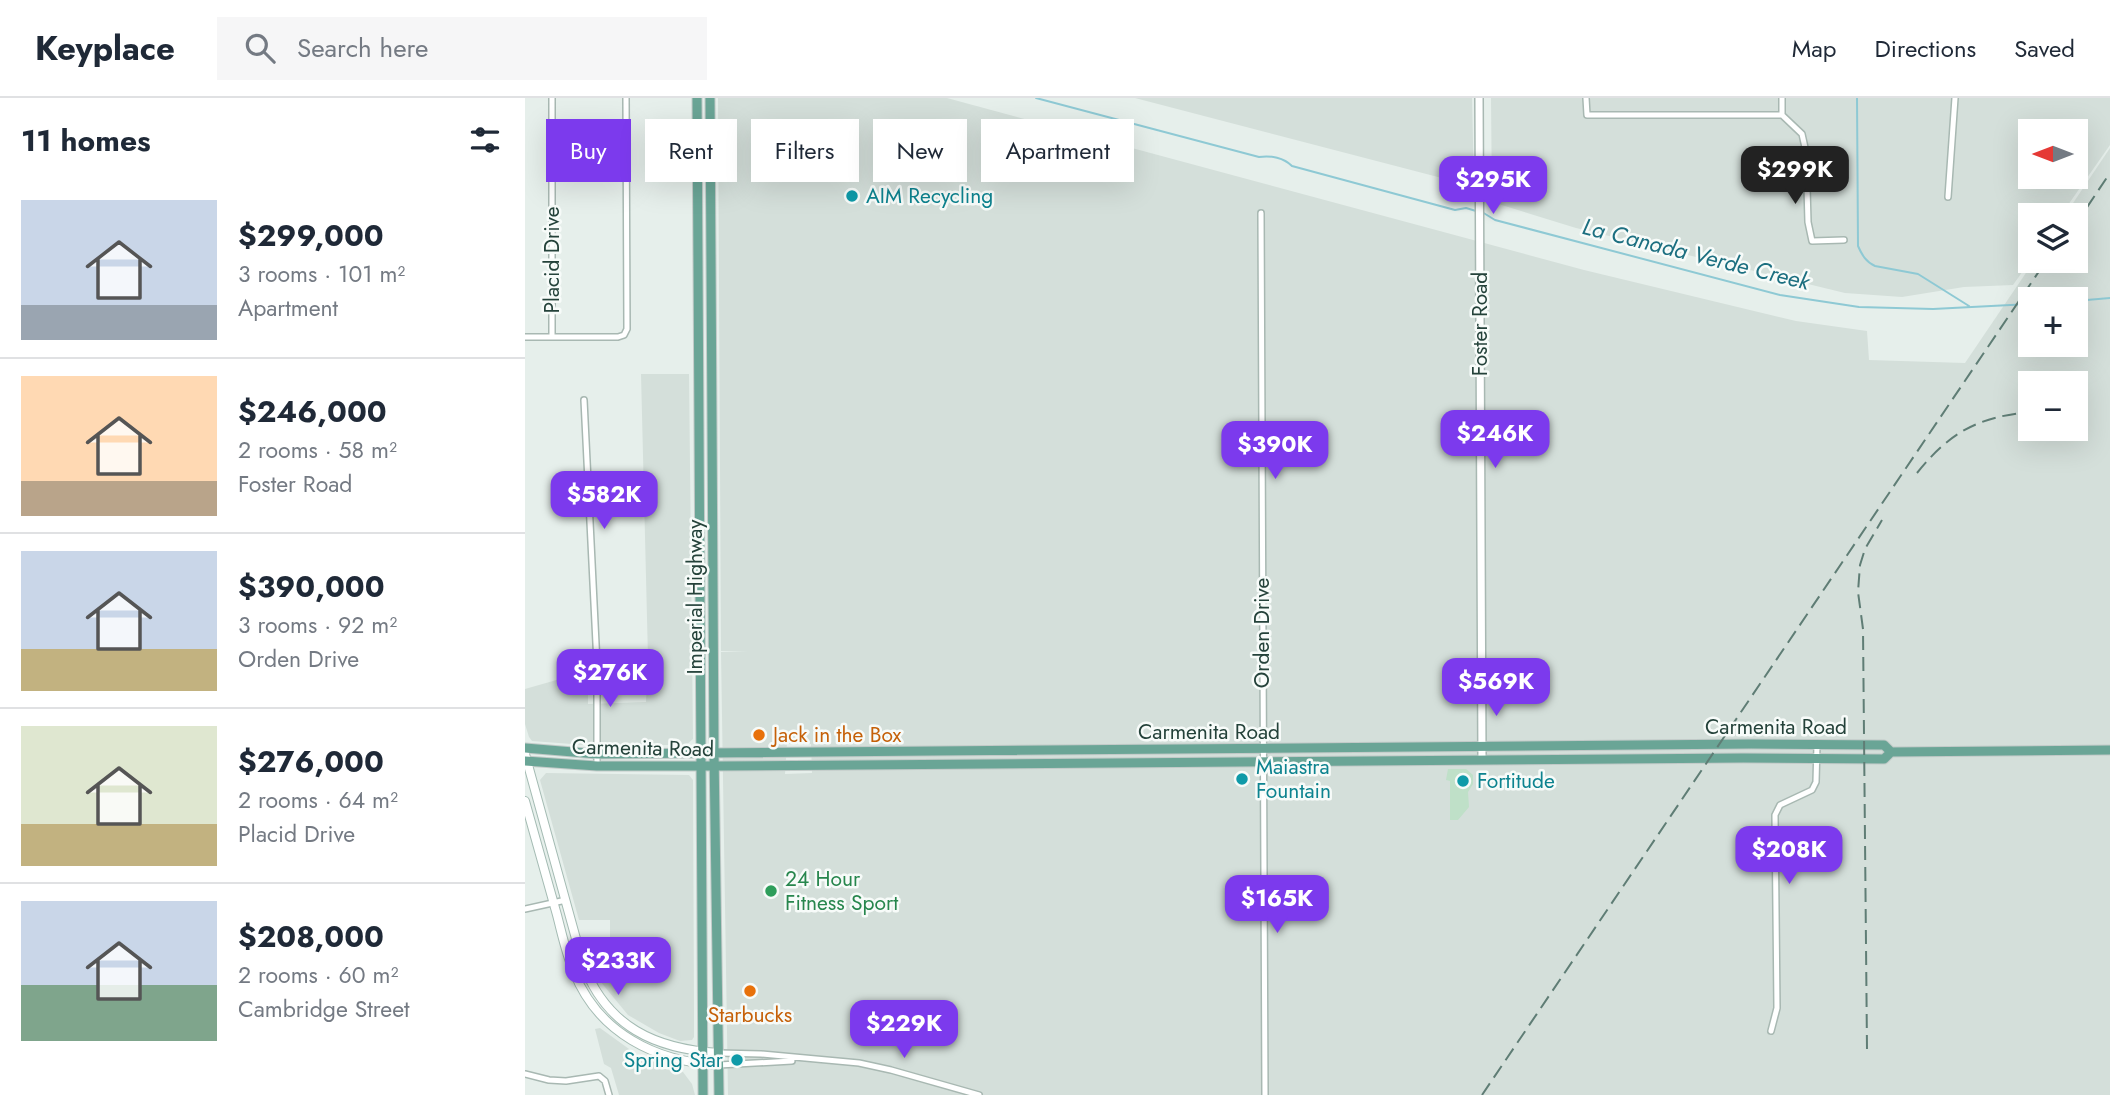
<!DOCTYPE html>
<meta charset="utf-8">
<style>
:root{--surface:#fff;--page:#f6f6f7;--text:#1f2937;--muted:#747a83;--line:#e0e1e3;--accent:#7c3aed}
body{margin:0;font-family:Jost,sans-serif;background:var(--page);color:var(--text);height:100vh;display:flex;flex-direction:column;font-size:26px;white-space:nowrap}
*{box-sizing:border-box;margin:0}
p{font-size:23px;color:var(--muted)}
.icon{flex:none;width:38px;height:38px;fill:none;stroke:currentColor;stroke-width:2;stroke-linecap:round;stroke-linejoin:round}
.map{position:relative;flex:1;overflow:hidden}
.sheet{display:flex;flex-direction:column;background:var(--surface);width:525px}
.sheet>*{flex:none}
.top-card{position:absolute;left:21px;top:21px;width:665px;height:63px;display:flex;gap:14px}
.needle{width:46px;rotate:270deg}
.controls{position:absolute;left:1493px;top:21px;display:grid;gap:14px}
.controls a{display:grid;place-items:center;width:70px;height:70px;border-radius:0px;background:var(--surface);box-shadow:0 7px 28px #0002;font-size:35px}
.price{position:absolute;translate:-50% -60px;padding:0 16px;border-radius:14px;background:var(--accent);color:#fff;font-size:23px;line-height:46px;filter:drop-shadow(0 2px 4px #0008)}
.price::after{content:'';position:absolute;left:50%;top:42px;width:21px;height:16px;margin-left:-10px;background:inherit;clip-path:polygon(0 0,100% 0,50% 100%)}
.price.current{background:#222;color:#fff}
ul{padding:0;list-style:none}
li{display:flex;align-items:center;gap:21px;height:175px;padding:0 21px}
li+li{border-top:2px solid var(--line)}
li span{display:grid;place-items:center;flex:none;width:196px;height:140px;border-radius:0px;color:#555}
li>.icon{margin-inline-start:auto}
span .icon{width:84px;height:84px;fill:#fffc;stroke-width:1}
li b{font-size:30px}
h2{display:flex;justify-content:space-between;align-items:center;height:84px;padding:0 21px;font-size:30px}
.chip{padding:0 24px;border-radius:0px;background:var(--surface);box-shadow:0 7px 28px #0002;font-size:24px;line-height:63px}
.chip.current{background:var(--accent);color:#fff}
header{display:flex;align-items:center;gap:42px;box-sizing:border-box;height:98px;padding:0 35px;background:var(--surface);border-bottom:2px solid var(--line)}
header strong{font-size:33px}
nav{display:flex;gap:38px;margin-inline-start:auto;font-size:24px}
.search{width:490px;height:63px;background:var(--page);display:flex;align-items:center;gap:18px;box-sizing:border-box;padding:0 24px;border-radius:0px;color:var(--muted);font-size:26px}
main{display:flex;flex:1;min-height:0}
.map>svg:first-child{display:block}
.built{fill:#d4dfda;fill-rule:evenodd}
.green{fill:#bfe0c8}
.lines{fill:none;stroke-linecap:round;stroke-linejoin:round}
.stream{stroke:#8ec9d4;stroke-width:2}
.minor-casing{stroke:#a8b8b2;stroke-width:8}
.tertiary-casing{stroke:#a8b8b2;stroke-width:10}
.secondary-casing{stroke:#a4bbb3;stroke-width:10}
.primary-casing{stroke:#c2cac8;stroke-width:11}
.minor{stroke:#fff;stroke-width:5}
.tertiary{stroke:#fff;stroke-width:7}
.secondary{stroke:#fff;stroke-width:8}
.primary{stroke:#6aa596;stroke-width:9}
.rail{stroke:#5f7d75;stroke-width:2;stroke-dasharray:14 7;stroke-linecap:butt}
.culture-dot{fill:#0f9aa8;stroke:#f7fbf9;stroke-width:2.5}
.food-dot{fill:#e8710a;stroke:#f7fbf9;stroke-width:2.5}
.leisure-dot{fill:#2e9e5b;stroke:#f7fbf9;stroke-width:2.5}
.labels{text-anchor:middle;stroke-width:5;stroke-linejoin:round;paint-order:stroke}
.culture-label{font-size:21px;fill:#0d838f;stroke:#f7fbf9;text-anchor:start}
.street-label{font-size:21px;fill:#24423a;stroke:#f7fbf9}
.food-label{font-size:21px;fill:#c56008;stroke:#f7fbf9;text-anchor:start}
.leisure-label{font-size:21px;fill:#27864d;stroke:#f7fbf9;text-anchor:start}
.water-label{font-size:23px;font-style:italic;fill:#1c6f80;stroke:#f7fbf9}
</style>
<header>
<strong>Keyplace</strong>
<div class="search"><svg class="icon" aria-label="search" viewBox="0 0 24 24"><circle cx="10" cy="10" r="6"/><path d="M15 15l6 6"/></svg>Search here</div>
<nav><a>Map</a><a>Directions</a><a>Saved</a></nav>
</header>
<main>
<section class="sheet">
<h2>11 homes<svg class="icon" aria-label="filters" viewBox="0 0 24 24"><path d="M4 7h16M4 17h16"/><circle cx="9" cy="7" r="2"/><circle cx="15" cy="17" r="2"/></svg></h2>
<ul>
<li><span style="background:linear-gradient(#c9d6e8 75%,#9aa5b1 0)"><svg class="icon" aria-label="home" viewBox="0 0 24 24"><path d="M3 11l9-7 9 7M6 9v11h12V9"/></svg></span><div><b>$299,000</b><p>3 rooms · 101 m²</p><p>Apartment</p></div></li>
<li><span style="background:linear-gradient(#ffd9b3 75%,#b9a48a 0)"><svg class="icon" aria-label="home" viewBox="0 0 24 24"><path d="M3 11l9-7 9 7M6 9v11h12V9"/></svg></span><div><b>$246,000</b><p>2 rooms · 58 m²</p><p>Foster Road</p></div></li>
<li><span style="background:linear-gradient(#c9d6e8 70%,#c2b280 0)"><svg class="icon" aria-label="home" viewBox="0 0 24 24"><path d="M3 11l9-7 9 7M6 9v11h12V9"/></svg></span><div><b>$390,000</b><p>3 rooms · 92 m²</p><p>Orden Drive</p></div></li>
<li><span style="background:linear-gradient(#dfe7d0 70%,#c2b280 0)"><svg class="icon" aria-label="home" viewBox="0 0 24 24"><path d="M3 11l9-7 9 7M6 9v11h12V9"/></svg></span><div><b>$276,000</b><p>2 rooms · 64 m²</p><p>Placid Drive</p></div></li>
<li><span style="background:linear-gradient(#c9d6e8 60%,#7fa58c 0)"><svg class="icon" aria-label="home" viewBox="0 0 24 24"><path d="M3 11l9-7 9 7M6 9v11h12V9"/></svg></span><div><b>$208,000</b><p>2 rooms · 60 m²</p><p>Cambridge Street</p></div></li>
</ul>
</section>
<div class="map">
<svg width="1585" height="997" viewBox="0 0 1585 997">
<rect width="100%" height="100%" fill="#e6efeb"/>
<path class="built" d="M 193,0 L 422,0 L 1059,172 L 1271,223 L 1342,233 L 1344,262 L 1440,265 L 1509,163 L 1550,163 L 1550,117 L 1540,117 L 1585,50 L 1585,997 L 203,997 L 196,554 L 223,554 L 196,553 ZM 1505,201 L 1550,201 L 1550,247 L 1505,247 ZM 1505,285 L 1550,285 L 1550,331 L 1505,331 ZM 262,646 L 286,646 L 287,675 L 260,676 Z
M 610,0 L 947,0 L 949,86 L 936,85 Z
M 966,0 L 1585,0 L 1585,47 L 1536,117 L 1505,117 L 1505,163 L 1488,187 L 1439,189 L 1377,199 L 1320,195 L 1051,130 L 967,104 ZM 1505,33 L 1550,33 L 1550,79 L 1505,79 Z
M 116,276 L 164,276 L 168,641 L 161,647 L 60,647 L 7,643 L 4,639 L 0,626 L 0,591 L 63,573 L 63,606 L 121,604 L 123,560 Z
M 21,675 L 164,677 L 168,682 L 169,915 L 169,939 L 167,942 L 155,943 L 134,935 L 103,917 L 75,883 L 62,850 L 85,850 L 85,822 L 54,822 L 15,682 Z
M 75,930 L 111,956 L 158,974 L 167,986 L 170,997 L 94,997 L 86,970 L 79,966 L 70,931 Z"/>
<path class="green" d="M 923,671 L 941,671 L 948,677 L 948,686 L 943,694 L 944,709 L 933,722 L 925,722 L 925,683 L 921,682 Z"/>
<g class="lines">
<path class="stream" d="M 511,0 L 734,59 C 746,57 759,60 767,68 L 930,112 L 941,110 L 951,113
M 1332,0 L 1333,148 C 1337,157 1341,164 1350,168 L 1393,176 L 1444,208
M 957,114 L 970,122 L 1255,197 L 1334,209 L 1408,211 L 1505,206
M 1550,203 L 1585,200"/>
<defs>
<path id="minor" d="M 27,0 L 27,239
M 1061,0 L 1062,17 L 1257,17 L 1257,0
M 1257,17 L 1277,36 L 1281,54 L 1283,124 L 1287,143 L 1319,142
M 1423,99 L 1430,0
M 736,115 L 740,997
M 0,239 L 93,239 L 99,237 L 102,231 L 101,0
M 59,302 L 72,566 L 72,668
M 0,811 L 41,802
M 1246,933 L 1252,910 L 1250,717 L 1255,707 L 1287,692 L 1291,684 L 1292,647
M 194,955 L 236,956 L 334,965 L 366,972 L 454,997
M 194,967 L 267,963
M 0,976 L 24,982 L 41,983 L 74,978 L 80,983 L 84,997"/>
<path id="tertiary" d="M 954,0 L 957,662"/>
<path id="secondary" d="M 0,656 L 58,866 C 82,929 130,951 194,955
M 0,703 C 11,741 21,779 32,817 C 37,836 41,856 49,874 C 73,935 131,964 194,967"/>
<path id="primary" d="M 172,0 L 178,997
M 185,0 L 189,654 L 194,997
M 0,650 L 72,656 L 1226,646 L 1359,647 L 1366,654
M 0,663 L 72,668 L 198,668 L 1218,660 L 1359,661 L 1366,654 L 1585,652"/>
</defs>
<use href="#minor" class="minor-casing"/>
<use href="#tertiary" class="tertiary-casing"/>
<use href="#secondary" class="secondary-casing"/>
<use href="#primary" class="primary-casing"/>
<use href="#minor" class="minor"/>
<use href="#tertiary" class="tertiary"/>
<use href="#secondary" class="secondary"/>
<use href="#primary" class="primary"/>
<path class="rail" d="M 1550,127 L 1585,75
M 1550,312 L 1561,312
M 1392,375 C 1425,334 1453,319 1505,314
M 1342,951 L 1338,531 L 1333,494 L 1335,467 L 1340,451 L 1357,422
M 957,997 L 1521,163"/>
</g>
<g class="culture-dot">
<circle cx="327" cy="98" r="7"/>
<circle cx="717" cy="681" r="7"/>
<circle cx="938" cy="683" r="7"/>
<circle cx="212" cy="962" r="7"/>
</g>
<g class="food-dot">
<circle cx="234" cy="637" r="7"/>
<circle cx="225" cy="893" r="7"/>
</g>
<circle class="leisure-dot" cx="246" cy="793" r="7"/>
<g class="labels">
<g class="culture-label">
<text x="341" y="105">AIM Recycling</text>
<text x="731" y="676">Maiastra<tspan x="731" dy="24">Fountain</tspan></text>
<text x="952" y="690">Fortitude</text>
<text x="198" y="969" text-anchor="end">Spring Star</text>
</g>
<g class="street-label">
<text transform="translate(27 162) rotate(-90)" y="7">Placid Drive</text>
<text transform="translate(955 226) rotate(-90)" y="7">Foster Road</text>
<text transform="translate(170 499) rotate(-90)" y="7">Imperial Highway</text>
<text transform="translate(737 535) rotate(-90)" y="7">Orden Drive</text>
<text x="1251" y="636">Carmenita Road</text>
<text x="684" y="641">Carmenita Road</text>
<text transform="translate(118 650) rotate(1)" y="7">Carmenita Road</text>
</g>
<g class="food-label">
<text x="248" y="644">Jack in the Box</text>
<text x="225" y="924" text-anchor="middle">Starbucks</text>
</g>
<g class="leisure-label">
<text x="260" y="788">24 Hour<tspan x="260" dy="24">Fitness Sport</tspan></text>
</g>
<g class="water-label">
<text transform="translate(1171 156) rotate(14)" y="8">La Canada Verde Creek</text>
</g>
</g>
</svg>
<div class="controls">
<a><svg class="needle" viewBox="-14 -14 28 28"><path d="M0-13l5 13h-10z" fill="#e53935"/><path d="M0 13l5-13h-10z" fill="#747a83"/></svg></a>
<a><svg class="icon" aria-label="layers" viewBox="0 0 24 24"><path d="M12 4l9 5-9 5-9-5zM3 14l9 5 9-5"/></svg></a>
<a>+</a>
<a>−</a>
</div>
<b class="price current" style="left:1270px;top:108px">$299K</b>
<b class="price" style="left:968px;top:118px">$295K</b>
<b class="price" style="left:970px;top:372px">$246K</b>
<b class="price" style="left:750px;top:383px">$390K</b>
<b class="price" style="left:79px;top:433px">$582K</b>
<b class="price" style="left:85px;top:611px">$276K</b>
<b class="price" style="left:971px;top:620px">$569K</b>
<b class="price" style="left:1264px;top:788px">$208K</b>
<b class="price" style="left:752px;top:837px">$165K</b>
<b class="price" style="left:93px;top:899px">$233K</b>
<b class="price" style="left:379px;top:962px">$229K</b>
<div class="top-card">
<a class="chip current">Buy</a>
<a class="chip">Rent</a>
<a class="chip">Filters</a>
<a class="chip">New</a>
<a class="chip">Apartment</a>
</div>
</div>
</main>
